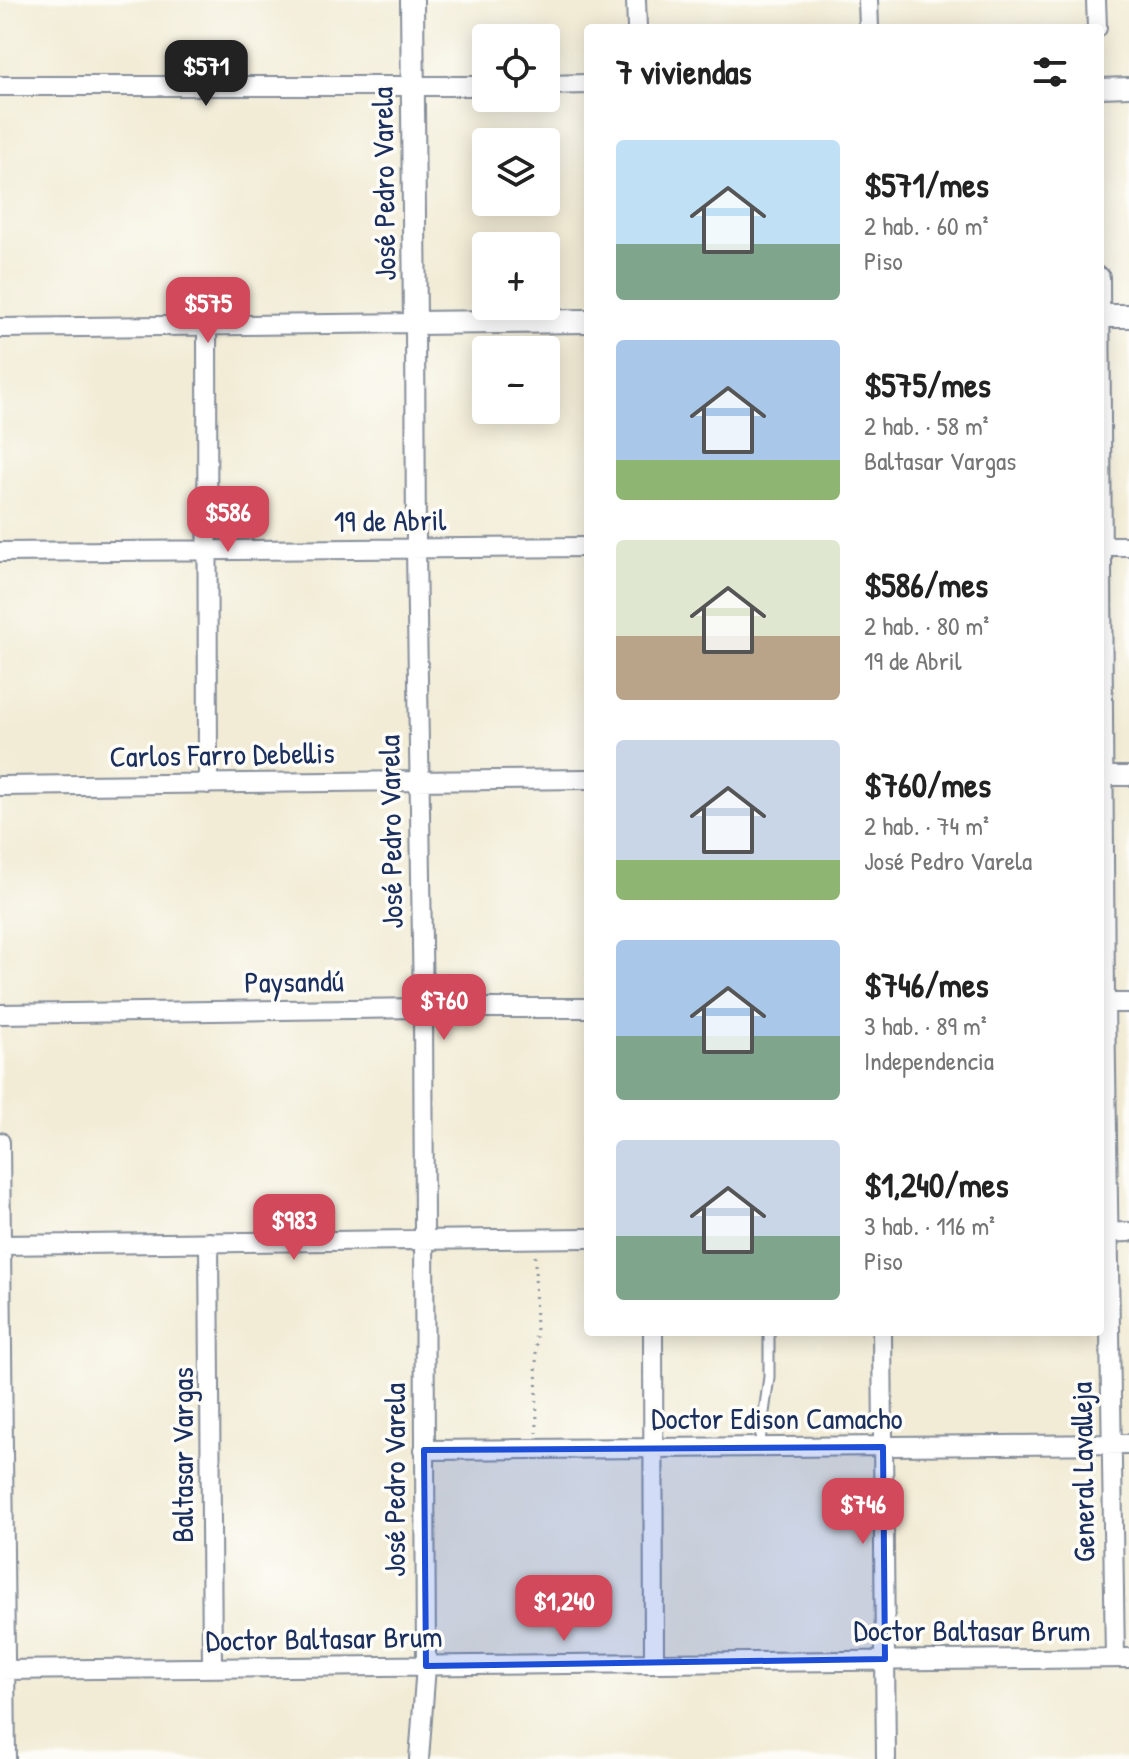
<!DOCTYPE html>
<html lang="es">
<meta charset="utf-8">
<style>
:root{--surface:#fff;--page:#f2f2f2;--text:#222;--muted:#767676;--accent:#d1495b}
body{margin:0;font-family:"Patrick Hand",sans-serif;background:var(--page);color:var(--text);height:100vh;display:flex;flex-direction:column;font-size:30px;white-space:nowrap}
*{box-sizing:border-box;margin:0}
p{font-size:26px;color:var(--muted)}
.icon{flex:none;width:44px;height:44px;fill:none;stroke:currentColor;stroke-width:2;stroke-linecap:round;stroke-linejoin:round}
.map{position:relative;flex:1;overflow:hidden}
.panel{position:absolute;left:584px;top:24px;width:520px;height:1312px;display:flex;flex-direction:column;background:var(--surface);border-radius:8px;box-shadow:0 4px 20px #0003}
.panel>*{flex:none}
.tools{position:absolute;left:472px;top:24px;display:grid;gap:16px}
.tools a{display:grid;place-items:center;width:88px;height:88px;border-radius:8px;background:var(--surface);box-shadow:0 4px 20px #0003;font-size:40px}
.price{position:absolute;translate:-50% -68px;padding:0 18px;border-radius:16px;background:var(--accent);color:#fff;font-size:26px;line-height:52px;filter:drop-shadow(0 2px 4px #0008)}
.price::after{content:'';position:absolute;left:50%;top:48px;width:24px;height:18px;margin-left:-12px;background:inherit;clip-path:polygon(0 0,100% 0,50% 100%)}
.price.current{background:#222;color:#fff}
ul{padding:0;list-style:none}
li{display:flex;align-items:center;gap:24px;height:200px;padding:0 32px}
li span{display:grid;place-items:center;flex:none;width:224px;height:160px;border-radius:8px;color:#555}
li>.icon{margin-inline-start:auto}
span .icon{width:96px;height:96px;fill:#fffc;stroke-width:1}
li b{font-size:34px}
h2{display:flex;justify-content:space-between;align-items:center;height:96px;padding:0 32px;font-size:34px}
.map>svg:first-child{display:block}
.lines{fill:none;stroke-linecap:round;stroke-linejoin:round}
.service-casing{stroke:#868e9a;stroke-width:13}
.minor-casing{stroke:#868e9a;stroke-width:22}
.tertiary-casing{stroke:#868e9a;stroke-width:26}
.path{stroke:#868e9a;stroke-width:3;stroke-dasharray:2 6;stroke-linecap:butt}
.service{stroke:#fff;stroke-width:9}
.minor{stroke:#fff;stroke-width:18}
.tertiary{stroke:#fff;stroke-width:22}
.marked{fill:#1d4ed8;fill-opacity:0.2;stroke:#1d4ed8;stroke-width:6;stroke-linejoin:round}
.labels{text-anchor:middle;stroke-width:7;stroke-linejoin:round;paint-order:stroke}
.street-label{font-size:30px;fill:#1b2f5e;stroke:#fdfcf7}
</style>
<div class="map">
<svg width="1129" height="1759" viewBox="0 0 1129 1759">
<rect width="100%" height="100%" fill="#fdfcf7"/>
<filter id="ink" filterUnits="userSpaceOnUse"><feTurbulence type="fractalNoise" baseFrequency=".0125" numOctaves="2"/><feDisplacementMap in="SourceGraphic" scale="16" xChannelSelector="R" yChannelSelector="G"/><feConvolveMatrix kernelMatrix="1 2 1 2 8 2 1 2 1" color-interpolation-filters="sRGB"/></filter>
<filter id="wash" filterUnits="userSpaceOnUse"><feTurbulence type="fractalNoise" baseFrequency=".006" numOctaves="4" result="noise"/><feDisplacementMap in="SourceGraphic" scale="32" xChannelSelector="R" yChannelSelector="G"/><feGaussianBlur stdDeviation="1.8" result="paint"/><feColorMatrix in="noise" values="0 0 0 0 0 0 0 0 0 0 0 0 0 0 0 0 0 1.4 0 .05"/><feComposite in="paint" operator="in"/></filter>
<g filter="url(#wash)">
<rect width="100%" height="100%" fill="#f2ecd6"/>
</g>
<g filter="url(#ink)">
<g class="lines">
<defs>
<path id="service" d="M 759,1448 L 769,1377 L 769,1332"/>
<path id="minor" d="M 636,0 L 637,28
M 868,0 L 869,28
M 1096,0 L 1097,28
M 546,85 L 588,84
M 0,86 L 486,86
M 1100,88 L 1129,87
M 1100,277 L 1105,1003 L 1115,1658
M 207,324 L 208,784
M 0,328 L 415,323 L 416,549 L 423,1008 L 426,1666 L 419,1759
M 1100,546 L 1129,546
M 0,552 L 588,547
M 1100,776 L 1129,776
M 0,786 L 588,779
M 1100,1003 L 1129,1003
M 0,1014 L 423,1008 L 588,1008
M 0,1142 L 6,1759
M 1100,1233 L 1129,1232
M 209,1242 L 212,1668
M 0,1245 L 588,1238
M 653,1332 L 654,1662
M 882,1332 L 886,1759
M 424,1450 L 1129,1444
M 0,1670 L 1129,1658"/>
<path id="tertiary" d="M 412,0 L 415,323 L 588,321
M 1100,316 L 1129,316"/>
</defs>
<use href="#service" class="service-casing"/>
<use href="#minor" class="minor-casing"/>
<use href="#tertiary" class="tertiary-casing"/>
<path class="path" d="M 535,1256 L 537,1433"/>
<use href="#service" class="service"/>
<use href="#minor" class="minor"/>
<use href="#tertiary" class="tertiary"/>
</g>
</g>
<path class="marked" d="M 883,1447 L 885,1659 L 426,1666 L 424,1450 Z"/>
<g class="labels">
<g class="street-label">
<text transform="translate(384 184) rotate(-91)" y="10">José Pedro Varela</text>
<text transform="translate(390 521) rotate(-1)" y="10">19 de Abril</text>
<text transform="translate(222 755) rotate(-1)" y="10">Carlos Farro Debellis</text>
<text transform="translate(391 832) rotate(-91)" y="10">José Pedro Varela</text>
<text transform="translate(294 982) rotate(-1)" y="10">Paysandú</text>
<text x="777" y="1429">Doctor Edison Camacho</text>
<text transform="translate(183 1455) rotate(-90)" y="10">Baltasar Vargas</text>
<text transform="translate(1083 1472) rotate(-91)" y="10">General Lavalleja</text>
<text transform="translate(395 1480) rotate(-90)" y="10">José Pedro Varela</text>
<text x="972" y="1641">Doctor Baltasar Brum</text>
<text transform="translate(324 1639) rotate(-1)" y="10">Doctor Baltasar Brum</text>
</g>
</g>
</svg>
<div class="tools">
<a><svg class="icon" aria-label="locate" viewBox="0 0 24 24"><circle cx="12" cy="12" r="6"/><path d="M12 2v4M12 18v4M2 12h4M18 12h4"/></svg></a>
<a><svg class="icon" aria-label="layers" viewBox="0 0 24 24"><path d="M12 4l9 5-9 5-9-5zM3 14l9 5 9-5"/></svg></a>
<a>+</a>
<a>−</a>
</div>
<b class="price current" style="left:206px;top:108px">$571</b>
<b class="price" style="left:208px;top:345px">$575</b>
<b class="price" style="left:228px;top:554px">$586</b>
<b class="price" style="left:444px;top:1042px">$760</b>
<b class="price" style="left:294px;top:1262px">$983</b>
<b class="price" style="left:863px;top:1546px">$746</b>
<b class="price" style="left:564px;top:1643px">$1,240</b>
<section class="panel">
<h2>7 viviendas<svg class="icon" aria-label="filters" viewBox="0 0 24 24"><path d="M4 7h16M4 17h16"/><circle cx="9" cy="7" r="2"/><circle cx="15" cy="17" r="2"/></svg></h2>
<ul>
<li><span style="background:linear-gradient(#bfe0f5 65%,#7fa58c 0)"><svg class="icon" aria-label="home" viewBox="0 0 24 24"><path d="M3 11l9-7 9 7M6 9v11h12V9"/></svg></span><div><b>$571/mes</b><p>2 hab. · 60 m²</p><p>Piso</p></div></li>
<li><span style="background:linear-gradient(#a9c7e8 75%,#8fb573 0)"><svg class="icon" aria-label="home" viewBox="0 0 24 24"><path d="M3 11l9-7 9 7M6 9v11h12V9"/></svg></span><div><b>$575/mes</b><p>2 hab. · 58 m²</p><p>Baltasar Vargas</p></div></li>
<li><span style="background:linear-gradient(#dfe7d0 60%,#b9a48a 0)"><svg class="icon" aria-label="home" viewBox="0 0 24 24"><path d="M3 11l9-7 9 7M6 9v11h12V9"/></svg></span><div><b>$586/mes</b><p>2 hab. · 80 m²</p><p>19 de Abril</p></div></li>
<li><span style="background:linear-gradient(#c9d6e8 75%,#8fb573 0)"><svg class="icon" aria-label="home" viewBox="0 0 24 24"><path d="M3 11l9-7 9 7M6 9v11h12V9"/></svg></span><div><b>$760/mes</b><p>2 hab. · 74 m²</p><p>José Pedro Varela</p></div></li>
<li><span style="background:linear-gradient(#a9c7e8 60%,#7fa58c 0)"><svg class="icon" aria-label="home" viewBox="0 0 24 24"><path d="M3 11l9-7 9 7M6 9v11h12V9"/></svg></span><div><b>$746/mes</b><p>3 hab. · 89 m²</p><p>Independencia</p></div></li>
<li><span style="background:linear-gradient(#c9d6e8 60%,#7fa58c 0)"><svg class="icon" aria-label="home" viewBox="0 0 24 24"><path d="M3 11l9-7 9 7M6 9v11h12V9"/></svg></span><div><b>$1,240/mes</b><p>3 hab. · 116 m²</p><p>Piso</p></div></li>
</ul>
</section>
</div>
